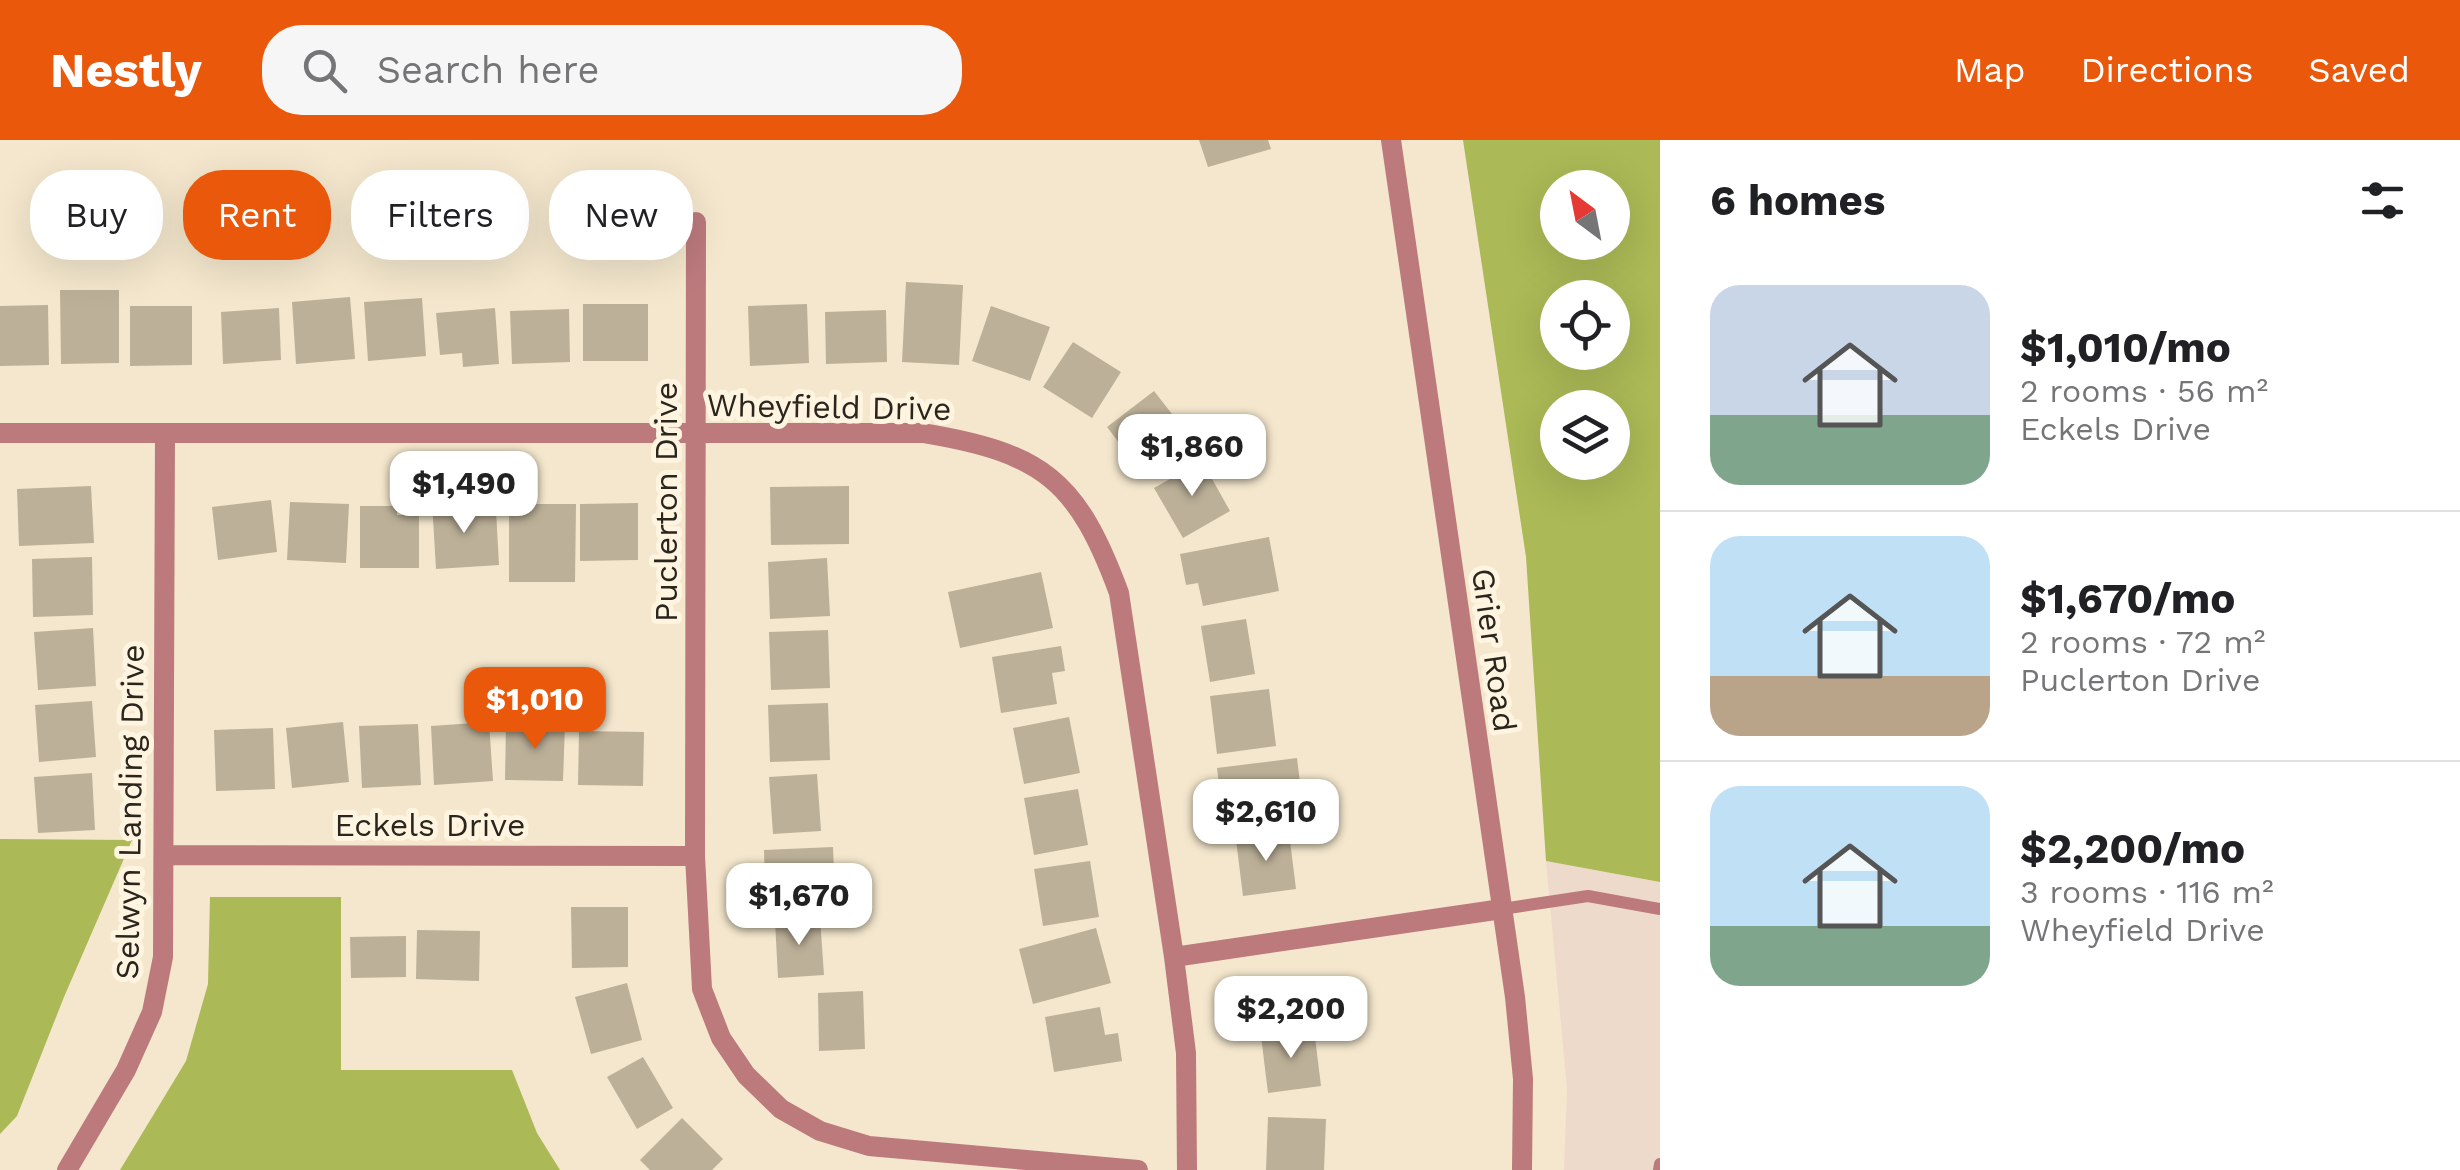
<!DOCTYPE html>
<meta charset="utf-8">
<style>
:root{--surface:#fff;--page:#f6f6f6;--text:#202124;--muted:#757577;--line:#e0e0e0;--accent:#ea580c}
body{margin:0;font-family:"Work Sans",sans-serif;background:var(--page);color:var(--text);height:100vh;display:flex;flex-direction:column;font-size:38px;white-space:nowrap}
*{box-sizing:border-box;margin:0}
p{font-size:32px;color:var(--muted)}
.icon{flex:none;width:55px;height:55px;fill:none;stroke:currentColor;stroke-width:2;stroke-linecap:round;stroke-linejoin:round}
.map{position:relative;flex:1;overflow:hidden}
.sheet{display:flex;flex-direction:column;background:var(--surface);width:800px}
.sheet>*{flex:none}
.guide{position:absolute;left:30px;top:30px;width:950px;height:90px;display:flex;gap:20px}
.needle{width:65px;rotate:328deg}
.buttons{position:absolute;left:1540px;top:30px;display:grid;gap:20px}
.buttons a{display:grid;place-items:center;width:90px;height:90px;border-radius:50%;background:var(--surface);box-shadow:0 10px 40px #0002;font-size:50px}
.price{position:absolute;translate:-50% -85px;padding:0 22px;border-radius:20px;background:#fff;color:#222;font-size:32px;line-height:65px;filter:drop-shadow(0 2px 5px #0008)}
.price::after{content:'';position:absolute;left:50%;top:60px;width:30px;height:22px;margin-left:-15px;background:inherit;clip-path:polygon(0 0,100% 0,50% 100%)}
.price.on{background:var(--accent);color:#fff}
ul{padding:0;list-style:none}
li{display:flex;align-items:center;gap:30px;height:250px;padding:0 50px}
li+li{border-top:2px solid var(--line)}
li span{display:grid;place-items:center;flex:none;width:280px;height:200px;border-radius:30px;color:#555}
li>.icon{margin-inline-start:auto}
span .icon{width:120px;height:120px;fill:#fffc;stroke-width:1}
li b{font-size:42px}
h2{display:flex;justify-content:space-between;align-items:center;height:120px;padding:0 50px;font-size:42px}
.chip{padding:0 35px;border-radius:40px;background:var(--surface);box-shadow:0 10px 40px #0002;font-size:35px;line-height:90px}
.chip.on{background:var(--accent);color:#fff}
header{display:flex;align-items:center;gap:60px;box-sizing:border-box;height:140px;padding:0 50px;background:var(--accent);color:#fff}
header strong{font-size:48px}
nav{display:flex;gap:55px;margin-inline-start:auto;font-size:35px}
.search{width:700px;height:90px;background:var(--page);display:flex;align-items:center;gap:25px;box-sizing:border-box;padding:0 35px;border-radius:40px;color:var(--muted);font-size:38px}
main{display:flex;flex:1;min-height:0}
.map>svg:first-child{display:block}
.education{fill:#eedacb}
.forest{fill:#abb956;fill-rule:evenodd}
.building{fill:#bcb098}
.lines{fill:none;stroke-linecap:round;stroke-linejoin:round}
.service{stroke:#bc7a7d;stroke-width:12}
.minor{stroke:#bc7a7d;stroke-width:20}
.tertiary{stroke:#bc7a7d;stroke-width:20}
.labels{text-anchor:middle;stroke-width:10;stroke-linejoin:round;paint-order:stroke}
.street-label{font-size:32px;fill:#2b261d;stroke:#fff4e0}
</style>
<header>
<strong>Nestly</strong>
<div class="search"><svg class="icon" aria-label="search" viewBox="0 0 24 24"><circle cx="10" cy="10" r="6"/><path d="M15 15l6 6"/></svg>Search here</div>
<nav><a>Map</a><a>Directions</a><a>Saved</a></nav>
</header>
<main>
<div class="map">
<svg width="1660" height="1030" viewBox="0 0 1660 1030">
<rect width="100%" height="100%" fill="#f4e7cd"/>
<path class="education" d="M 1546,721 L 1660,742 L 1660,1030 L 1564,1030 L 1567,949 Z"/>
<path class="forest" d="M 1463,0 L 1660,0 L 1660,742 L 1546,721 L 1526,417 ZM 1558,48 L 1612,48 L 1612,102 L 1558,102 ZM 1558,158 L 1612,158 L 1612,212 L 1558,212 ZM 1558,268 L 1612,268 L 1612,322 L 1558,322 Z
M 0,699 L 132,700 L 64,857 L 17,976 L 0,994 Z
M 210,757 L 341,757 L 341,930 L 512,930 L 537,993 L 560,1030 L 120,1030 L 186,921 L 208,844 Z"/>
<path class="building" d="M 1199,0 L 1268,0 L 1271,9 L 1208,27 Z
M 906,142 L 963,145 L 959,225 L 902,222 Z
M 60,150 L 119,150 L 119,223 L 61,224 Z
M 350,157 L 355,219 L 296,224 L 292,162 Z
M 422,158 L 426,216 L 368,221 L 364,162 Z
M 583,164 L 648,164 L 648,221 L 583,221 Z
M 807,164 L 809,223 L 750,226 L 748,166 Z
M 48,165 L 49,225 L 0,226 L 0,166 Z
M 130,166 L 192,166 L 192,225 L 130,226 Z
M 991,166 L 1050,187 L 1030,241 L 972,221 Z
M 279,168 L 281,220 L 223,224 L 221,172 Z
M 495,168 L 499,224 L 463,227 L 462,213 L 440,215 L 436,173 Z
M 569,169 L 570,222 L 512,224 L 510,171 Z
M 886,170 L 887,222 L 826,224 L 825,172 Z
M 1073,202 L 1121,232 L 1092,278 L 1043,247 Z
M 1154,251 L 1190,297 L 1142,333 L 1107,287 Z
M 1202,321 L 1230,371 L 1183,398 L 1154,348 Z
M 91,346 L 94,403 L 19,406 L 17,349 Z
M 849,346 L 849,404 L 771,405 L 770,347 Z
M 468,359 L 468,372 L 496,370 L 499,425 L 436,429 L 432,361 Z
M 271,360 L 277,412 L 218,420 L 212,367 Z
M 290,362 L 349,364 L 346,423 L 287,420 Z
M 638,363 L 638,420 L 580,421 L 580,364 Z
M 509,364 L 576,364 L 575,442 L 509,442 Z
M 360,366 L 397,366 L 397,375 L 419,375 L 419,428 L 360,428 Z
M 1269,397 L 1279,451 L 1203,466 L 1198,443 L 1186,445 L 1180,414 Z
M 92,417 L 93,475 L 33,477 L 32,419 Z
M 827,418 L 830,476 L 770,479 L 768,422 Z
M 1041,432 L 1053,488 L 960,508 L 948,452 Z
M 1246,479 L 1255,534 L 1210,542 L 1201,486 Z
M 93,488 L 96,546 L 38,550 L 34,492 Z
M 828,490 L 830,548 L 771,550 L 769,492 Z
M 1061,506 L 1065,531 L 1052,533 L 1057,564 L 1001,573 L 992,517 Z
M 1269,549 L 1276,606 L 1217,614 L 1210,556 Z
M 92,561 L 96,617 L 39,622 L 35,565 Z
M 828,563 L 830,620 L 770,622 L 768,565 Z
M 1069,577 L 1080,633 L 1024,644 L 1013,588 Z
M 343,582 L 349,642 L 292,648 L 286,588 Z
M 489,582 L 493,641 L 434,645 L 431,586 Z
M 418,584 L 421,645 L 362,648 L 359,586 Z
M 506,584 L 565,585 L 563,641 L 505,640 Z
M 273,588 L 275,649 L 216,651 L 214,590 Z
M 579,591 L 644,592 L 643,646 L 578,645 Z
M 1297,618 L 1304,676 L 1224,686 L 1217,628 Z
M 92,633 L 95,690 L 38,693 L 34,637 Z
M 817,634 L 821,691 L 773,694 L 769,637 Z
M 1078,649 L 1088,705 L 1034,715 L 1024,658 Z
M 1289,693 L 1296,749 L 1243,756 L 1236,700 Z
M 833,707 L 834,732 L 820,733 L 821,764 L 776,766 L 775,748 L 765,748 L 764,710 Z
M 1090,721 L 1099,777 L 1043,786 L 1034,729 Z
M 571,767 L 628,767 L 628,827 L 572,828 Z
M 820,778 L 824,835 L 778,838 L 775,781 Z
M 1096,788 L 1111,843 L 1033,864 L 1019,809 Z
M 417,790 L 480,791 L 479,841 L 416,839 Z
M 406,796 L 406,837 L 351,838 L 350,797 Z
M 627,843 L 642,900 L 591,914 L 575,857 Z
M 863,851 L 865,909 L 819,911 L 818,853 Z
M 1100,867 L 1105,895 L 1118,893 L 1122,921 L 1054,932 L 1045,877 Z
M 1314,889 L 1321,946 L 1268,953 L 1261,896 Z
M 643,917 L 673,968 L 637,989 L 607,937 Z
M 1268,977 L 1326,979 L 1324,1030 L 1266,1030 Z
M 682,978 L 723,1019 L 712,1030 L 650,1030 L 640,1020 Z"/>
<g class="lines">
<path class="service" d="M 1502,769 L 1588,756 L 1660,769
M 1659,1030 L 1660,1024"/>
<path class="minor" d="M 696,82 L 695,716 L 702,849 L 721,898 L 746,935 L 781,969 L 820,991 L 869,1006 L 1138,1030
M 0,293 L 923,293 C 1042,313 1077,339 1119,453 L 1174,817 L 1186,913 L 1187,1030
M 164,715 L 695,716
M 1174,817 L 1502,769
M 67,1030 L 126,930 L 152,872 L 163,817 L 165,293"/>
<path class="tertiary" d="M 1391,0 L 1515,857 L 1523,939 L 1522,1030"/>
</g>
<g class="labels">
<g class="street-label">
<text transform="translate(829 267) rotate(1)" y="11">Wheyfield Drive</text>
<text transform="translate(666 362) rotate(-90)" y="11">Puclerton Drive</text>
<text transform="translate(1494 510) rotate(82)" y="11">Grier Road</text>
<text transform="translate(130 672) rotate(-89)" y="11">Selwyn Landing Drive</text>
<text x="430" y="696">Eckels Drive</text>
</g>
</g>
</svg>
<div class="buttons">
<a><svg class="needle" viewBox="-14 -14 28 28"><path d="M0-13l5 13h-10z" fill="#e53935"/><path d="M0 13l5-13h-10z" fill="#757577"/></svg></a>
<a><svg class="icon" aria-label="locate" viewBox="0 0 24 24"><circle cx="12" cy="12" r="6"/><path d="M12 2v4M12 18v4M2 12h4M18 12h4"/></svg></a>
<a><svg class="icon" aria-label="layers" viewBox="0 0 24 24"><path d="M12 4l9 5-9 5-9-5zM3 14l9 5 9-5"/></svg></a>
</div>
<b class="price" style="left:1192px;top:359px">$1,860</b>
<b class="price" style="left:464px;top:396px">$1,490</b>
<b class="price on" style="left:535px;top:612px">$1,010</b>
<b class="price" style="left:1266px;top:724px">$2,610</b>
<b class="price" style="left:799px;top:808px">$1,670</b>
<b class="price" style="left:1291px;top:921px">$2,200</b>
<div class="guide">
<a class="chip">Buy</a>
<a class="chip on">Rent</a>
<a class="chip">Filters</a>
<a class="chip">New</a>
</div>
</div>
<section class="sheet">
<h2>6 homes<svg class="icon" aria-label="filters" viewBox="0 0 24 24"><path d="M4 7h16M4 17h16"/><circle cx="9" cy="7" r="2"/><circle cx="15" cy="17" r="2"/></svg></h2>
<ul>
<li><span style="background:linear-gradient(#c9d6e8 65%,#7fa58c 0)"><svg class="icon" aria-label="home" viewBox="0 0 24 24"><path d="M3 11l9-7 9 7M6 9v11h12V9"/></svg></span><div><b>$1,010/mo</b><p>2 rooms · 56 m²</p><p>Eckels Drive</p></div></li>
<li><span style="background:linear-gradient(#bfe0f5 70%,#b9a48a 0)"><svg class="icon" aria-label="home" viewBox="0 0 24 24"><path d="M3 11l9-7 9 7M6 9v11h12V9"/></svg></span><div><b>$1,670/mo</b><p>2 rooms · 72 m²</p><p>Puclerton Drive</p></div></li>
<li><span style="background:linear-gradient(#bfe0f5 70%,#7fa58c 0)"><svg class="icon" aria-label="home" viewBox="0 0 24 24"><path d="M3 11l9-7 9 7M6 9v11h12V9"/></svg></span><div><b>$2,200/mo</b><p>3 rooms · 116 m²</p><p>Wheyfield Drive</p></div></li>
</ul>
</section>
</main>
